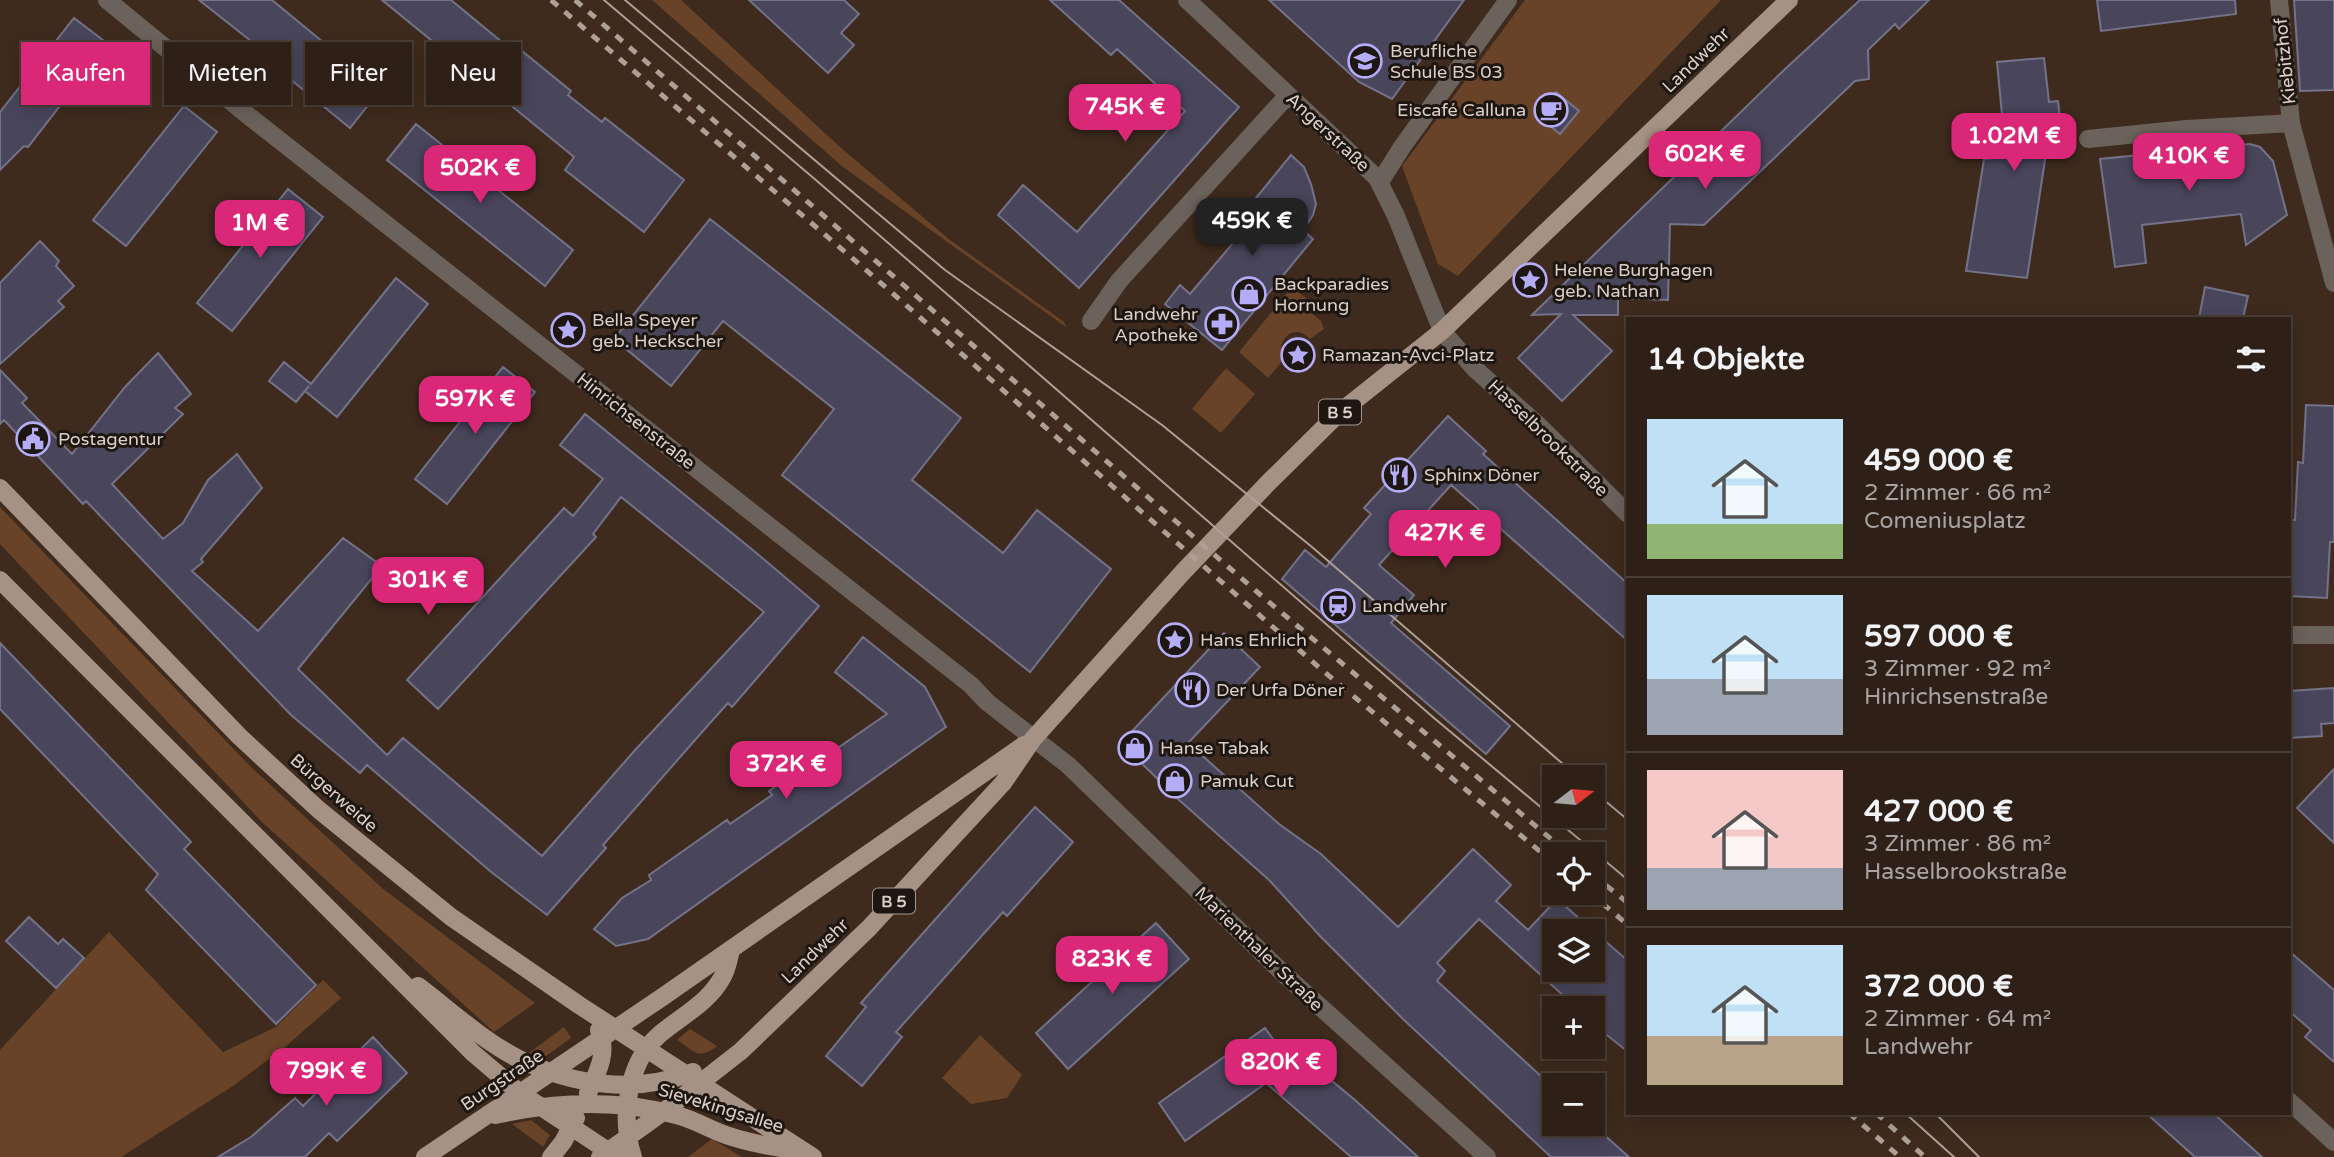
<!DOCTYPE html>
<html lang="de">
<meta charset="utf-8">
<style>
:root{--surface:#2e2016;--page:#36281f;--text:#f1f3f6;--muted:#a7a3a1;--line:#493e35;--accent:#db2777}
body{margin:0;font-family:"Varela Round",sans-serif;background:var(--page);color:var(--text);height:100vh;display:flex;flex-direction:column;font-size:26px;white-space:nowrap}
*{box-sizing:border-box;margin:0}
p{font-size:23px;color:var(--muted)}
.icon{flex:none;width:38px;height:38px;fill:none;stroke:currentColor;stroke-width:2;stroke-linecap:round;stroke-linejoin:round}
.map{position:relative;flex:1;overflow:hidden}
.panel{position:absolute;left:1626px;top:317px;width:665px;height:798px;display:flex;flex-direction:column;background:var(--surface);border-radius:0px;box-shadow:0 4px 18px #0003,0 0 0 2px var(--line)}
.panel>*{flex:none}
.top-card{position:absolute;left:21px;top:42px;width:665px;height:63px;display:flex;gap:14px}
.needle{width:46px;rotate:74deg}
.fabs{position:absolute;left:1542px;top:765px;display:grid;gap:14px}
.fabs a{display:grid;place-items:center;width:63px;height:63px;border-radius:0px;background:var(--surface);box-shadow:0 4px 18px #0003,0 0 0 2px var(--line);font-size:35px}
.price{position:absolute;translate:-50% -60px;padding:0 16px;border-radius:14px;background:var(--accent);color:#fff;font-size:23px;line-height:46px;filter:drop-shadow(0 2px 4px #0008)}
.price::after{content:'';position:absolute;left:50%;top:42px;width:21px;height:16px;margin-left:-10px;background:inherit;clip-path:polygon(0 0,100% 0,50% 100%)}
.price.selected{background:#222;color:#fff}
ul{padding:0;list-style:none}
li{display:flex;align-items:center;gap:21px;height:175px;padding:0 21px}
li+li{border-top:2px solid var(--line)}
li span{display:grid;place-items:center;flex:none;width:196px;height:140px;border-radius:0px;color:#555}
li>.icon{margin-inline-start:auto}
span .icon{width:84px;height:84px;fill:#fffc;stroke-width:1}
li b{font-size:30px}
h2{display:flex;justify-content:space-between;align-items:center;height:84px;padding:0 21px;font-size:30px}
.pill{padding:0 24px;border-radius:0px;background:var(--surface);box-shadow:0 4px 18px #0003,0 0 0 2px var(--line);font-size:24px;line-height:63px}
.pill.selected{background:var(--accent);color:#fff}
.map>svg:first-child{display:block}
.green{fill:#684328}
.building{fill:#49465c;stroke:#747289;stroke-width:2;fill-rule:evenodd}
.lines{fill:none;stroke-linecap:round;stroke-linejoin:round}
.minor{stroke:#6b625b;stroke-width:18}
.tertiary{stroke:#6b625b;stroke-width:18}
.primary{stroke:#a59284;stroke-width:18}
.tram{stroke:#aea096;stroke-width:2}
.rail{stroke:#aea096;stroke-width:5;stroke-dasharray:9 9;stroke-linecap:butt}
.labels{text-anchor:middle;stroke-width:6;stroke-linejoin:round;paint-order:stroke}
.shield{fill:#1e1610;stroke:#a39890;stroke-width:2}
.shield-label{font-size:16px;font-weight:bold;fill:#dccfc7}
.poi-label{font-size:18px;fill:#dccfc7;stroke:#1e1610;text-anchor:start}
.street-label{font-size:18px;fill:#dccfc7;stroke:#1e1610}
</style>
<div class="map">
<svg width="2334" height="1157" viewBox="0 0 2334 1157">
<rect width="100%" height="100%" fill="#3e2b1e"/>
<path class="green" d="M 652,0 L 681,0 L 840,147 L 950,240 L 1064,322 L 1066,327 L 843,167 Z
M 1525,0 L 1721,0 L 1458,276 L 1438,264 L 1402,166 Z
M 1292,287 L 1306,298 L 1302,305 L 1321,321 L 1324,329 L 1310,339 C 1300,327 1285,331 1281,346 L 1285,358 L 1268,378 L 1239,352 Z
M 1226,368 L 1255,394 L 1221,433 L 1192,409 Z
M 0,507 L 252,768 L 382,888 L 535,1003 L 494,1032 L 262,822 L 0,544 Z
M 109,932 L 223,1052 L 276,1027 L 323,980 L 341,998 L 285,1047 L 233,1086 L 121,1157 L 0,1157 L 0,1050 Z
M 564,1027 L 571,1038 L 546,1056 L 526,1055 Z
M 690,1029 L 717,1046 C 697,1061 695,1051 677,1040 Z
M 980,1035 L 1022,1075 L 1007,1098 L 971,1104 L 942,1078 Z
M 531,1120 L 550,1135 L 543,1147 L 512,1124 Z
M 712,1139 L 742,1157 L 688,1157 Z"/>
<path class="building" d="M 199,0 L 272,0 L 323,42 L 319,46 L 377,94 L 350,128 L 262,56 L 265,52 Z
M 382,0 L 451,0 L 508,47 L 511,42 L 571,91 L 568,95 L 602,122 L 605,118 L 684,180 L 644,232 L 565,170 L 574,157 Z
M 749,0 L 844,0 L 859,14 L 841,33 L 854,45 L 828,73 Z
M 1050,0 L 1119,0 L 1239,107 L 1079,288 L 998,215 L 1023,185 L 1077,232 L 1185,111 L 1117,49 L 1111,55 Z
M 1269,0 L 1464,0 L 1392,99 L 1359,82 Z
M 1860,0 L 1929,0 L 1899,29 L 1895,24 L 1868,50 L 1869,79 L 1855,81 L 1704,225 L 1670,224 L 1668,300 L 1618,298 L 1618,315 L 1573,315 L 1612,351 L 1562,401 L 1518,358 L 1561,314 L 1532,315 L 1784,70 Z
M 2097,0 L 2235,0 L 2236,14 L 2101,31 Z
M 2294,0 L 2334,0 L 2334,90 L 2300,91 Z
M 74,18 L 108,44 L 28,147 L 24,146 L 0,170 L 0,112 Z
M 2044,58 L 2049,102 L 2058,101 L 2061,126 L 2050,127 L 2027,278 L 1966,271 L 1984,159 L 2006,157 L 1997,62 Z
M 1556,92 L 1579,111 L 1560,134 L 1537,115 Z
M 184,106 L 217,132 L 126,246 L 93,220 Z
M 416,124 L 573,250 L 545,286 L 387,160 Z
M 2250,144 L 2260,147 L 2273,161 L 2287,215 L 2246,245 L 2241,214 L 2142,225 L 2146,263 L 2115,267 L 2100,159 Z
M 1291,155 L 1304,167 L 1311,184 L 1316,204 L 1313,215 L 1303,230 L 1313,239 L 1222,350 L 1165,304 L 1180,285 L 1190,294 L 1255,217 L 1247,209 Z
M 288,189 L 323,217 L 232,331 L 197,303 Z
M 710,219 L 961,418 L 912,480 L 1003,553 L 1037,510 L 1111,569 L 1030,672 L 782,475 L 834,409 L 723,321 L 671,386 L 614,339 Z
M 40,241 L 59,261 L 56,266 L 74,286 L 58,301 L 64,307 L 0,364 L 0,283 Z
M 396,278 L 428,304 L 337,417 L 305,391 L 309,386 L 296,402 L 269,381 L 284,362 L 311,384 Z
M 2205,287 L 2248,296 L 2243,318 L 2199,318 Z
M 158,353 L 191,394 L 175,408 L 183,414 L 112,484 L 163,539 L 183,523 L 208,480 L 237,454 L 262,488 L 201,559 L 203,562 L 192,571 L 258,631 L 343,538 L 382,566 L 298,669 L 387,755 L 403,738 L 542,856 L 636,749 L 764,612 L 621,497 L 593,534 L 596,537 L 438,709 L 407,680 L 564,508 L 573,516 L 603,479 L 560,445 L 585,414 L 754,551 L 819,606 L 732,707 L 728,703 L 710,723 L 603,845 L 606,848 L 547,915 L 490,871 L 367,765 L 360,773 L 291,715 L 86,501 L 83,504 L 4,420 L 0,424 L 0,370 L 27,398 L 22,403 L 72,454 L 125,387 Z
M 503,367 L 535,392 L 447,504 L 415,479 Z
M 2306,405 L 2334,406 L 2334,542 L 2330,542 L 2327,598 L 2289,596 L 2289,520 L 2295,520 L 2298,462 L 2303,463 Z
M 1448,416 L 1486,451 L 1483,454 L 1628,584 L 1628,641 L 1451,485 L 1379,565 L 1414,595 L 1391,623 L 1510,726 L 1486,754 L 1282,579 L 1305,550 L 1326,567 L 1371,514 L 1364,508 Z
M 1224,633 L 1260,667 L 1188,743 L 1279,824 L 1321,854 L 1398,927 L 1473,849 L 1511,885 L 1496,901 L 1528,930 L 1557,899 L 1628,961 L 1628,1052 L 1592,1023 L 1592,1008 L 1577,1008 L 1479,919 L 1437,963 L 1445,971 L 1437,981 L 1554,1088 L 1554,1124 L 1592,1124 L 1629,1157 L 1551,1157 L 1404,1020 L 1320,936 L 1269,880 L 1178,799 L 1121,743 ZM 1554,931 L 1592,931 L 1592,970 L 1554,970 Z
M 863,637 L 925,687 L 946,727 L 648,939 L 616,946 L 594,929 L 622,898 L 651,880 L 649,875 L 727,820 L 730,824 L 772,795 L 769,791 L 824,752 L 826,756 L 887,714 L 835,672 Z
M 0,643 L 191,842 L 184,849 L 316,985 L 276,1024 L 146,890 L 158,874 L 0,709 Z
M 2334,688 L 2334,723 L 2321,724 L 2322,736 L 2289,738 L 2289,691 Z
M 2334,769 L 2334,843 L 2297,808 Z
M 1035,807 L 1073,842 L 1007,916 L 1003,912 L 896,1032 L 902,1037 L 862,1086 L 826,1056 L 866,1007 L 861,1003 Z
M 29,917 L 58,944 L 63,939 L 84,958 L 56,988 L 6,941 Z
M 1156,923 L 1189,959 L 1068,1069 L 1036,1033 Z
M 2289,951 L 2334,990 L 2334,1062 L 2305,1037 L 2311,1030 L 2289,1011 Z
M 1265,1028 L 1292,1065 L 1303,1057 L 1355,1100 L 1418,1157 L 1351,1157 L 1266,1083 L 1185,1141 L 1159,1103 Z
M 373,1037 L 407,1073 L 337,1141 L 329,1133 L 305,1157 L 218,1157 L 251,1137 L 295,1098 L 303,1106 Z
M 2146,1113 L 2213,1113 L 2262,1157 L 2195,1157 Z"/>
<g class="lines">
<path class="minor" d="M 107,0 L 250,117 L 863,600 L 971,685 L 987,702 L 1068,765 L 1285,975 L 1487,1157
M 1187,0 L 1377,178 L 1396,216 L 1442,331
M 2279,0 L 2291,123 L 2334,283
M 2088,139 L 2187,129 L 2291,123
M 1380,182 L 1402,147 L 1508,0
M 1091,321 L 1119,281 L 1288,95
M 2289,635 L 2334,635"/>
<path class="tertiary" d="M 1442,331 L 1475,369 L 1539,426 L 1628,514
M 2289,1101 L 2334,1142"/>
<path class="primary" d="M 0,488 L 240,737 L 319,810 L 451,917 L 579,1005 L 813,1157
M 0,580 L 473,1053 L 520,1093 L 617,1157
M 418,986 C 450,1010 483,1041 519,1059 C 574,1086 636,1094 693,1072
M 588,1093 C 598,1071 608,1054 599,1030
M 495,1115 C 555,1102 617,1099 676,1115 C 693,1119 709,1129 726,1135 C 749,1143 774,1147 799,1151
M 425,1157 L 661,998 L 1024,745
M 551,1157 L 563,1142 L 576,1118
M 600,1157 L 663,1112 L 741,1051 L 869,928 L 1003,783 L 1033,739 L 1183,572 L 1269,482 L 1339,413 L 1442,331 L 1789,0
M 633,1157 C 620,1118 627,1063 659,1035 C 681,1016 709,1003 723,976 C 727,969 729,958 731,950"/>
<path class="tram" d="M 604,0 L 817,181 L 1434,718 L 1628,880
M 625,0 L 945,270 L 1162,425 L 1312,547 L 1578,777
M 1592,790 L 1628,820
M 1905,1113 L 1954,1157
M 1935,1113 L 1979,1157"/>
<path class="rail" d="M 551,0 L 858,263 L 1322,670 L 1554,863
M 575,0 L 1263,597 L 1569,854
M 1592,874 L 1628,903
M 1589,892 L 1628,925
M 1849,1113 L 1900,1157
M 1876,1113 L 1925,1157"/>
</g>
<defs>
<symbol id="school-ring" viewBox="-11 -11 22 22"><circle r="9.5" fill="#1e1610" stroke="#b5acf8" stroke-width="1.5"/><path d="M0-5L7-2L0 1L-7-2ZM-4 1L0 2.5L4 1V4Q0 6-4 4Z" fill="#b5acf8"/></symbol>
<symbol id="cafe-ring" viewBox="-11 -11 22 22"><circle r="9.5" fill="#1e1610" stroke="#b5acf8" stroke-width="1.5"/><path d="M-5.5-4.5H6V0H3Q3 3.5 0 3.5H-2.5Q-5.5 3.5-5.5 0ZM3-3.2v2h1.7v-2ZM-6 4.5H4V6H-6Z" fill="#b5acf8"/></symbol>
<symbol id="sight-ring" viewBox="-11 -11 22 22"><circle r="9.5" fill="#1e1610" stroke="#b5acf8" stroke-width="1.5"/><path d="M0-6L1.8-2.2L6-1.7L2.9 1.2L3.7 5.4L0 3.3L-3.7 5.4L-2.9 1.2L-6-1.7L-1.8-2.2Z" fill="#b5acf8"/></symbol>
<symbol id="shop-ring" viewBox="-11 -11 22 22"><circle r="9.5" fill="#1e1610" stroke="#b5acf8" stroke-width="1.5"/><path d="M-5-2.5h2.3a2.7 3.5 0 0 1 5.4 0H5L5.5 6h-11ZM-1.5-2.5h3a1.5 2.3 0 0 0-3 0Z" fill="#b5acf8"/></symbol>
<symbol id="pharmacy-ring" viewBox="-11 -11 22 22"><circle r="9.5" fill="#1e1610" stroke="#b5acf8" stroke-width="1.5"/><path d="M-2-6h4v4h4v4h-4v4h-4v-4h-4v-4h4Z" fill="#b5acf8"/></symbol>
<symbol id="civic-ring" viewBox="-11 -11 22 22"><circle r="9.5" fill="#1e1610" stroke="#b5acf8" stroke-width="1.5"/><path d="M-.6-6.5H3V-4.5H.6V-3L4-1V1h2V6H-6V1h2V-1L-.6-3ZM-1.2 2.5V6h2.4V2.5Z" fill="#b5acf8"/></symbol>
<symbol id="restaurant-ring" viewBox="-11 -11 22 22"><circle r="9.5" fill="#1e1610" stroke="#b5acf8" stroke-width="1.5"/><path d="M-5-6h1v4h1v-4h1v4h1v-4h1v5L-1.5 .5V6h-2V.5L-5-1ZM5-6V6H3V1.5H1.5Q1.5-4 5-6Z" fill="#b5acf8"/></symbol>
<symbol id="station-ring" viewBox="-11 -11 22 22"><circle r="9.5" fill="#1e1610" stroke="#b5acf8" stroke-width="1.5"/><path d="M-3-6H3Q5-6 5-4V2Q5 4 3 4L4.5 6H3L1.5 4h-3L-3 6H-4.5L-3 4Q-5 4-5 2V-4Q-5-6-3-6ZM-3.5-4v3h7v-3ZM-3.5 1v1.5H-2V1ZM2 1v1.5H3.5V1Z" fill="#b5acf8"/></symbol>
</defs>
<g fill-rule="evenodd">
<use href="#school-ring" x="1346" y="42" width="38" height="38"/>
<use href="#cafe-ring" x="1532" y="91" width="38" height="38"/>
<use href="#sight-ring" x="1511" y="261" width="38" height="38"/>
<use href="#shop-ring" x="1230" y="275" width="38" height="38"/>
<use href="#pharmacy-ring" x="1203" y="305" width="38" height="38"/>
<use href="#sight-ring" x="549" y="311" width="38" height="38"/>
<use href="#sight-ring" x="1279" y="336" width="38" height="38"/>
<use href="#civic-ring" x="14" y="420" width="38" height="38"/>
<use href="#restaurant-ring" x="1380" y="456" width="38" height="38"/>
<use href="#station-ring" x="1319" y="587" width="38" height="38"/>
<use href="#sight-ring" x="1156" y="621" width="38" height="38"/>
<use href="#restaurant-ring" x="1173" y="671" width="38" height="38"/>
<use href="#shop-ring" x="1116" y="729" width="38" height="38"/>
<use href="#shop-ring" x="1156" y="762" width="38" height="38"/>
</g>
<g class="labels">
<g class="shield">
<rect x="1319" y="399.5" width="42" height="25" rx="5"/>
<rect x="873" y="888.5" width="42" height="25" rx="5"/>
</g>
<g class="shield-label">
<text x="1340" y="418">B 5</text>
<text x="894" y="907">B 5</text>
</g>
<g class="poi-label">
<text x="1390" y="57">Berufliche<tspan x="1390" dy="21">Schule BS 03</tspan></text>
<text x="1526" y="116" text-anchor="end">Eiscafé Calluna</text>
<text x="1554" y="276">Helene Burghagen<tspan x="1554" dy="21">geb. Nathan</tspan></text>
<text x="1274" y="290">Backparadies<tspan x="1274" dy="21">Hornung</tspan></text>
<text x="1198" y="320" text-anchor="end">Landwehr<tspan x="1198" dy="21">Apotheke</tspan></text>
<text x="592" y="326">Bella Speyer<tspan x="592" dy="21">geb. Heckscher</tspan></text>
<text x="1322" y="361">Ramazan-Avci-Platz</text>
<text x="58" y="445">Postagentur</text>
<text x="1424" y="481">Sphinx Döner</text>
<text x="1362" y="612">Landwehr</text>
<text x="1200" y="646">Hans Ehrlich</text>
<text x="1216" y="696">Der Urfa Döner</text>
<text x="1160" y="754">Hanse Tabak</text>
<text x="1200" y="787">Pamuk Cut</text>
</g>
<g class="street-label">
<text transform="translate(1696 60) rotate(-44)" y="6">Landwehr</text>
<text transform="translate(2285 61) rotate(-96)" y="6">Kiebitzhof</text>
<text transform="translate(1328 132) rotate(43)" y="6">Angerstraße</text>
<text transform="translate(636 421) rotate(38)" y="6">Hinrichsenstraße</text>
<text transform="translate(1548 438) rotate(44)" y="6">Hasselbrookstraße</text>
<text transform="translate(334 793) rotate(41)" y="6">Bürgerweide</text>
<text transform="translate(1259 949) rotate(44)" y="6">Marienthaler Straße</text>
<text transform="translate(815 951) rotate(-44)" y="6">Landwehr</text>
<text transform="translate(502 1080) rotate(-34)" y="6">Burgstraße</text>
<text transform="translate(721 1108) rotate(17)" y="6">Sievekingsallee</text>
</g>
</g>
</svg>
<div class="fabs">
<a><svg class="needle" viewBox="-14 -14 28 28"><path d="M0-13l5 13h-10z" fill="#e53935"/><path d="M0 13l5-13h-10z" fill="#a7a3a1"/></svg></a>
<a><svg class="icon" aria-label="locate" viewBox="0 0 24 24"><circle cx="12" cy="12" r="6"/><path d="M12 2v4M12 18v4M2 12h4M18 12h4"/></svg></a>
<a><svg class="icon" aria-label="layers" viewBox="0 0 24 24"><path d="M12 4l9 5-9 5-9-5zM3 14l9 5 9-5"/></svg></a>
<a>+</a>
<a>−</a>
</div>
<b class="price" style="left:1125px;top:144px">745K €</b>
<b class="price" style="left:2014px;top:173px">1.02M €</b>
<b class="price" style="left:1705px;top:191px">602K €</b>
<b class="price" style="left:2189px;top:193px">410K €</b>
<b class="price" style="left:480px;top:205px">502K €</b>
<b class="price selected" style="left:1252px;top:258px">459K €</b>
<b class="price" style="left:260px;top:260px">1M €</b>
<b class="price" style="left:475px;top:436px">597K €</b>
<b class="price" style="left:1445px;top:570px">427K €</b>
<b class="price" style="left:428px;top:617px">301K €</b>
<b class="price" style="left:786px;top:801px">372K €</b>
<b class="price" style="left:1112px;top:996px">823K €</b>
<b class="price" style="left:1281px;top:1099px">820K €</b>
<b class="price" style="left:326px;top:1108px">799K €</b>
<div class="top-card">
<a class="pill selected">Kaufen</a>
<a class="pill">Mieten</a>
<a class="pill">Filter</a>
<a class="pill">Neu</a>
</div>
<section class="panel">
<h2>14 Objekte<svg class="icon" aria-label="filters" viewBox="0 0 24 24"><path d="M4 7h16M4 17h16"/><circle cx="9" cy="7" r="2"/><circle cx="15" cy="17" r="2"/></svg></h2>
<ul>
<li><span style="background:linear-gradient(#bfe0f5 75%,#8fb573 0)"><svg class="icon" aria-label="home" viewBox="0 0 24 24"><path d="M3 11l9-7 9 7M6 9v11h12V9"/></svg></span><div><b>459 000 €</b><p>2 Zimmer · 66 m²</p><p>Comeniusplatz</p></div></li>
<li><span style="background:linear-gradient(#bfe0f5 60%,#9aa5b1 0)"><svg class="icon" aria-label="home" viewBox="0 0 24 24"><path d="M3 11l9-7 9 7M6 9v11h12V9"/></svg></span><div><b>597 000 €</b><p>3 Zimmer · 92 m²</p><p>Hinrichsenstraße</p></div></li>
<li><span style="background:linear-gradient(#f6c9c9 70%,#9aa5b1 0)"><svg class="icon" aria-label="home" viewBox="0 0 24 24"><path d="M3 11l9-7 9 7M6 9v11h12V9"/></svg></span><div><b>427 000 €</b><p>3 Zimmer · 86 m²</p><p>Hasselbrookstraße</p></div></li>
<li><span style="background:linear-gradient(#bfe0f5 65%,#b9a48a 0)"><svg class="icon" aria-label="home" viewBox="0 0 24 24"><path d="M3 11l9-7 9 7M6 9v11h12V9"/></svg></span><div><b>372 000 €</b><p>2 Zimmer · 64 m²</p><p>Landwehr</p></div></li>
</ul>
</section>
</div>
